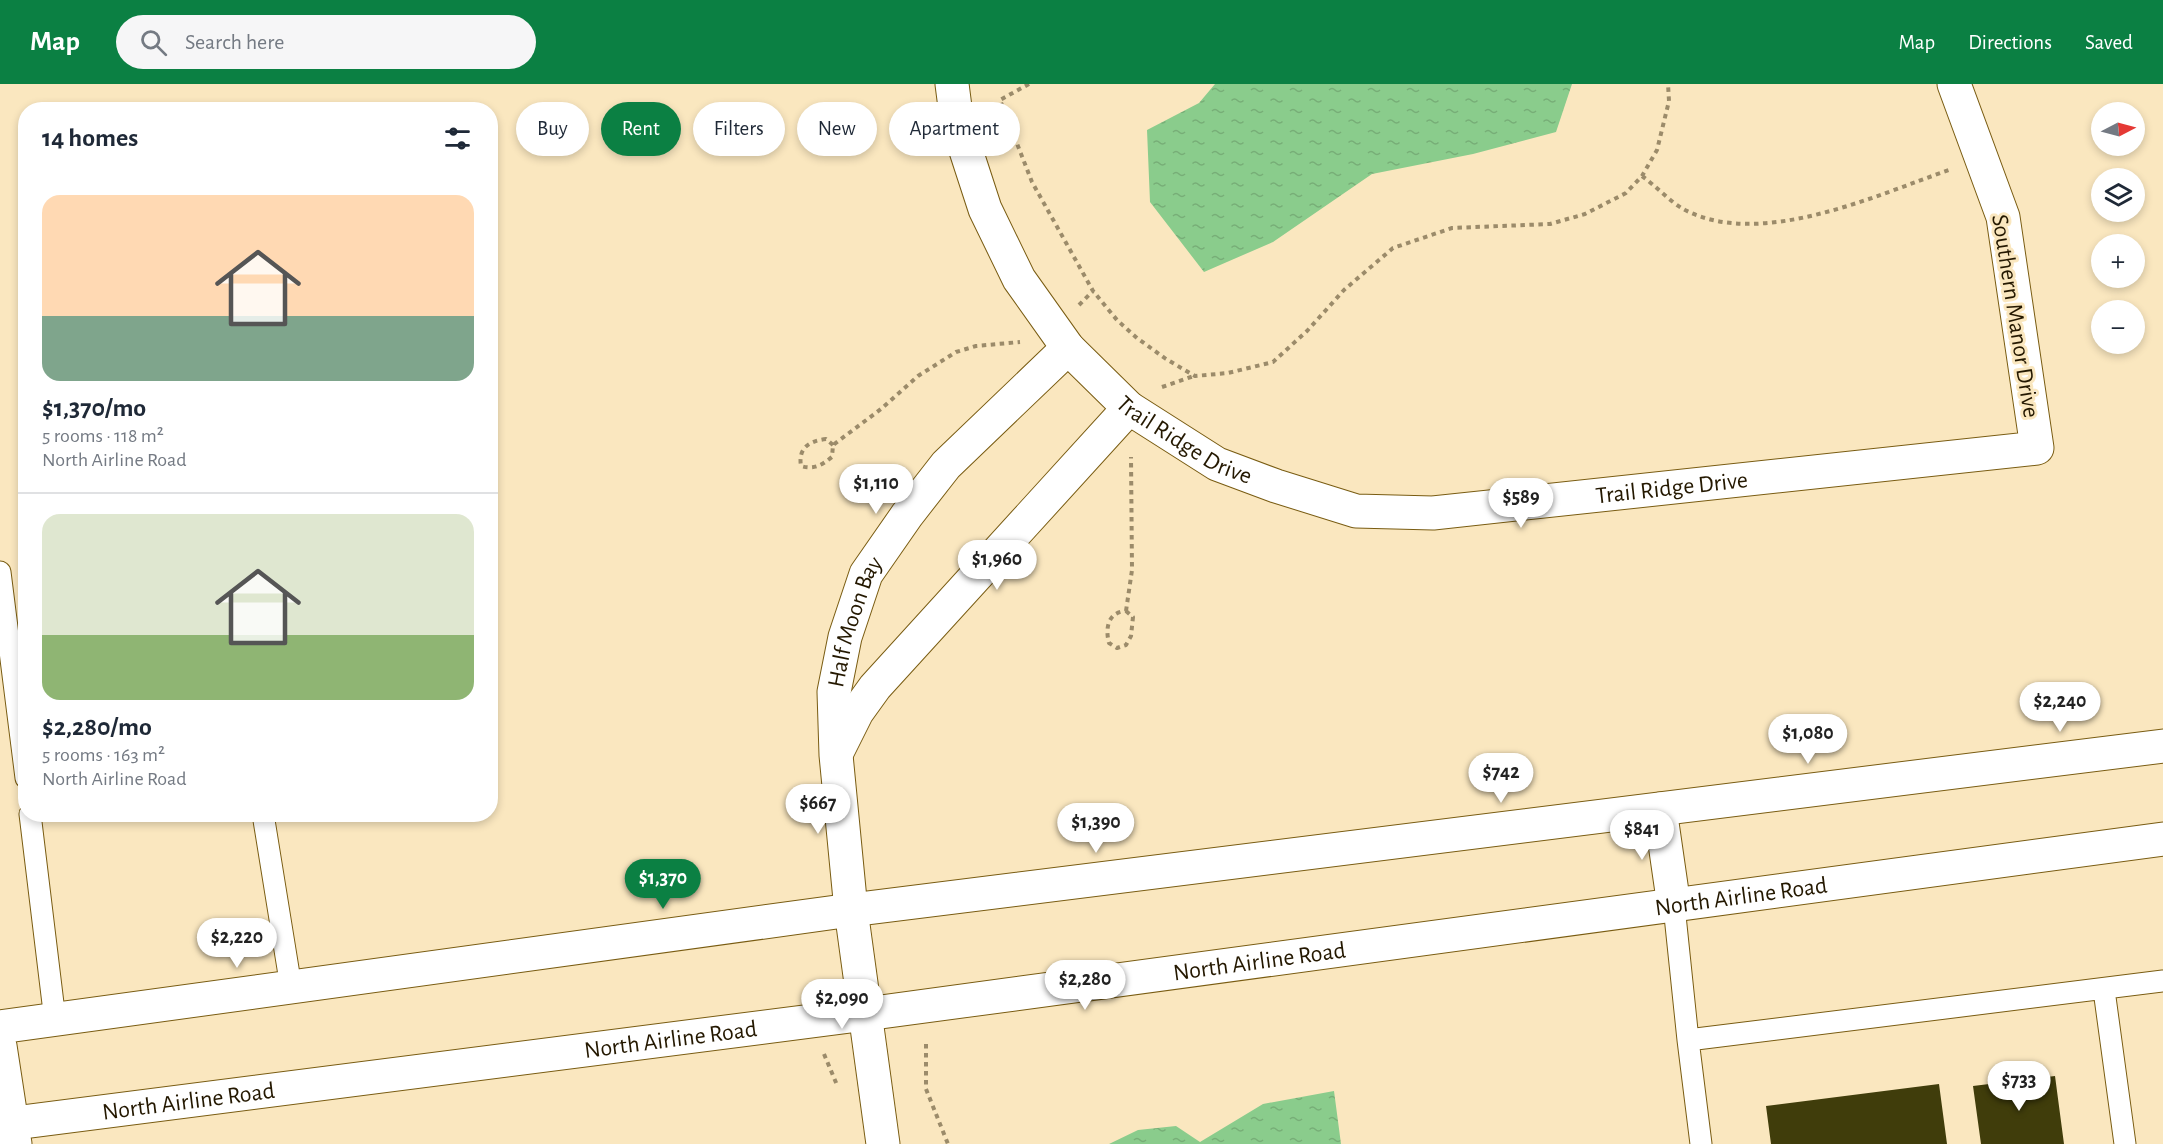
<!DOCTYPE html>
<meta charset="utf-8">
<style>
:root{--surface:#fff;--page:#f6f6f7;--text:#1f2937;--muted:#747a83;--line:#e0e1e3;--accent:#0b8043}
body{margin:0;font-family:"Alegreya Sans",sans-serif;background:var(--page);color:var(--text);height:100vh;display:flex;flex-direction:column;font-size:22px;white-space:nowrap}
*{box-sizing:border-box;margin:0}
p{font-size:20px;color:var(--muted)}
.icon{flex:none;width:33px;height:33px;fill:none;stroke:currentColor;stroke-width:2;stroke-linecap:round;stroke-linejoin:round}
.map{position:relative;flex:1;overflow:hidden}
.sheet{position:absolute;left:18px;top:18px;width:480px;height:720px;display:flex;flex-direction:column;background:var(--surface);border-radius:24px;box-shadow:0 3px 9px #0003}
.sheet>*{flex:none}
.banner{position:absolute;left:516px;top:18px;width:570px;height:54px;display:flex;gap:12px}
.needle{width:39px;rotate:84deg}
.fabs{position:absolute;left:2091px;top:18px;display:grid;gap:12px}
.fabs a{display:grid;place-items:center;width:54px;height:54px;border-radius:50%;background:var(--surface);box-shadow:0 3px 9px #0003;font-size:30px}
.price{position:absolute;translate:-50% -51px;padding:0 14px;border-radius:21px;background:#fff;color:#222;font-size:20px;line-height:39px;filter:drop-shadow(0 2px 3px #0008)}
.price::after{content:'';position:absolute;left:50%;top:36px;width:18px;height:14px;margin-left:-9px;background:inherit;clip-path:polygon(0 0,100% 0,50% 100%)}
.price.selected{background:var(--accent);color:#fff}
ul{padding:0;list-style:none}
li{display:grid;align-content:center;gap:12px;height:318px;padding:0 24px}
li+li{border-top:2px solid var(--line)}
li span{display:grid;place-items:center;height:186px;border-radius:18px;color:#555}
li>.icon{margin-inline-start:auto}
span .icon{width:108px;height:108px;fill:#fffc;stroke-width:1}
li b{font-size:26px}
h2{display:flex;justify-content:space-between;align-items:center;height:72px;padding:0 24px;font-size:26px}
.tag{padding:0 21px;border-radius:27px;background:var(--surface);box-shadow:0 3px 9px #0003;font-size:21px;line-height:54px}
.tag.selected{background:var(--accent);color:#fff}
header{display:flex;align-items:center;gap:36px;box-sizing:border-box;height:84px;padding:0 30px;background:var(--accent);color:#fff}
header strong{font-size:28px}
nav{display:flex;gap:33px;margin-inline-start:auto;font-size:21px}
.search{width:420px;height:54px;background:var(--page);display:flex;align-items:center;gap:15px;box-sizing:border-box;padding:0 21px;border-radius:33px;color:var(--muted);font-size:22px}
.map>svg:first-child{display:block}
.water{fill:url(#water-ripples)}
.building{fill:#403d0b}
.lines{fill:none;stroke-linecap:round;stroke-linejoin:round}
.service-casing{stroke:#795c12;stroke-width:23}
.minor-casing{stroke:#795c12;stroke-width:35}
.tertiary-casing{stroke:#795c12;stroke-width:35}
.secondary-casing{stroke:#795c12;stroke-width:35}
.path{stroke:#9b8b6a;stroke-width:4;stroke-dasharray:4.5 4.5;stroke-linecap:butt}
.service{stroke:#fff;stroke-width:21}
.minor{stroke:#fff;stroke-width:33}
.tertiary{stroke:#fff;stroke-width:33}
.secondary{stroke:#fff;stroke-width:33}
.labels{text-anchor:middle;stroke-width:6;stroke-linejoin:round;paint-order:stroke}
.street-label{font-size:24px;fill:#241800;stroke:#fae7bf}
</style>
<header>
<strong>Map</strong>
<div class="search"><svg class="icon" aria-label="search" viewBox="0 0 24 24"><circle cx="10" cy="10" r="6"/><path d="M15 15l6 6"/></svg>Search here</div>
<nav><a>Map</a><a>Directions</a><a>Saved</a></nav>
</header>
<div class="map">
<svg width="2163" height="1060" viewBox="0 0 2163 1060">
<defs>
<pattern id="water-ripples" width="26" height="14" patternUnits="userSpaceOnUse" patternTransform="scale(1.5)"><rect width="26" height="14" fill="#8acc8c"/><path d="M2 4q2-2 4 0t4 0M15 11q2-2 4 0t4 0" fill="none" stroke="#77ae77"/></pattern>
</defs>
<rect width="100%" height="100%" fill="#fae7bf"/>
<path class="water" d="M 1215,0 L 1572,0 L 1556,48 L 1473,70 L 1372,90 L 1273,158 L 1204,188 L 1150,118 L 1147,46 L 1199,19 Z
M 1334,1007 L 1341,1060 L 1109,1060 L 1138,1046 L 1176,1042 L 1200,1058 L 1263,1020 Z"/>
<path class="building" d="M 2055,992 L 2064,1060 L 1981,1060 L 1973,1002 Z
M 1939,1000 L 1947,1060 L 1771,1060 L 1766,1022 Z"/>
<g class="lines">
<defs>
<path id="service" d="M 0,488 L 26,694
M 30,730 L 55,936
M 263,730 L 291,903
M 1674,822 L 1688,956 L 2163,897
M 2104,906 L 2125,1060
M 1688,956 L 1701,1060"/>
<g id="minor">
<path id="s1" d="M 952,0 L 957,39 L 985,125 L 1019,195 L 1068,264 L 1129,324 L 1217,380 L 1276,402 L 1356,427 L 1433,429 L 2037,364 L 2003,133 L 1954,0"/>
<path d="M 838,666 L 857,628 L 875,603 L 1129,324"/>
<path id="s2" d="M 851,826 L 836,671 L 834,608 L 845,553 L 866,490 L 907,431 L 946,381 L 1068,264"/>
<path d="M 0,962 L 15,1060"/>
</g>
<path id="tertiary" d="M 851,826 L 883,1060"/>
<g id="secondary">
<path d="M 1660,725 L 1674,822"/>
<path d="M 0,943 L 851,826 L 2163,662"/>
<path id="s3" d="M 0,1041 L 866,930 L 2163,755"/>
</g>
</defs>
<use href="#service" class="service-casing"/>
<use href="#minor" class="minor-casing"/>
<use href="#tertiary" class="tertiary-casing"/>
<use href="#secondary" class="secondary-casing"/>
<path class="path" d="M 1029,0 L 1000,16 L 1032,98 L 1093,207 L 1117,236 L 1137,254 L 1166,275 L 1195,292 L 1228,289 L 1273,278 L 1307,247 L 1344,206 L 1393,164 L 1452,144 L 1550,140 L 1585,130 L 1626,109 L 1642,92 L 1657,66 L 1669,17 L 1668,0
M 1642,92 C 1656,102 1670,118 1685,126 C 1761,165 1874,112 1949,86
M 1079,221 L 1093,207
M 1162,303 L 1194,292
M 833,361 L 826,355 C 809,357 798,364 801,382 C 814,386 822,381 832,373 L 833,361 L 881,325 L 918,292 L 956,268 L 976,262 L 1020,258
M 1126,527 L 1132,486 L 1131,373
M 1126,527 L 1133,533 L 1131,552 L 1126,561 L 1117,564 L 1109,559 C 1105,544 1108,528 1126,527 Z
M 926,960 L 926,1005 L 948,1060
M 824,970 L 837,1001"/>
<use href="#service" class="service"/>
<use href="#minor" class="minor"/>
<use href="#tertiary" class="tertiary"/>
<use href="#secondary" class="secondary"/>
</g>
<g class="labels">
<g class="street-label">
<text transform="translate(2016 232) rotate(81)" y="8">Southern Manor Drive</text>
<text dy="8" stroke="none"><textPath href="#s1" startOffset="442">Trail Ridge Drive</textPath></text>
<text dy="8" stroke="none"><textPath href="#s1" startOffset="946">Trail Ridge Drive</textPath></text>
<text dy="8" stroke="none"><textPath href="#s2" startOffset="292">Half Moon Bay</textPath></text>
<text dy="8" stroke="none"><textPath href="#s3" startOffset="1756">North Airline Road</textPath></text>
<text dy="8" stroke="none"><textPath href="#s3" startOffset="1270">North Airline Road</textPath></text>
<text dy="8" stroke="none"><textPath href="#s3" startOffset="676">North Airline Road</textPath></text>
<text dy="8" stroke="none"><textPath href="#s3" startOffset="190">North Airline Road</textPath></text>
</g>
</g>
</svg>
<div class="fabs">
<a><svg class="needle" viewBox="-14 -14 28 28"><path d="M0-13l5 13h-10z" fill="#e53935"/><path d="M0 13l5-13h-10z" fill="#747a83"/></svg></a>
<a><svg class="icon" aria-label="layers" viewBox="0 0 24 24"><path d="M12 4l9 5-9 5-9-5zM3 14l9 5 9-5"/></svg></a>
<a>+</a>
<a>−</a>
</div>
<b class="price" style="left:876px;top:431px">$1,110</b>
<b class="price" style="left:1521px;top:445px">$589</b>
<b class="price" style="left:997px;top:507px">$1,960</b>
<b class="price" style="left:2060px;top:649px">$2,240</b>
<b class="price" style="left:1808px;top:681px">$1,080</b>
<b class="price" style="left:1501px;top:720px">$742</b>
<b class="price" style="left:818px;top:751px">$667</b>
<b class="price" style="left:1096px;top:770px">$1,390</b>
<b class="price" style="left:1642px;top:777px">$841</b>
<b class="price selected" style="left:663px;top:826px">$1,370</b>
<b class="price" style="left:237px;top:885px">$2,220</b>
<b class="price" style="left:1085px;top:927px">$2,280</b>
<b class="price" style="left:842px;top:946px">$2,090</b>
<b class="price" style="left:2019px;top:1028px">$733</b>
<div class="banner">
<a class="tag">Buy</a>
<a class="tag selected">Rent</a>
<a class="tag">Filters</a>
<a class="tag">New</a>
<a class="tag">Apartment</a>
</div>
<section class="sheet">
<h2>14 homes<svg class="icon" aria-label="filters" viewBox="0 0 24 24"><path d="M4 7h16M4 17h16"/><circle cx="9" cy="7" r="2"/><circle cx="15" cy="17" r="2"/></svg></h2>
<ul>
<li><span style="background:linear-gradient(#ffd9b3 65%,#7fa58c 0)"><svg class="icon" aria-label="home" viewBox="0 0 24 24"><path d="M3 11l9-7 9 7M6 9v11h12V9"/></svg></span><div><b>$1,370/mo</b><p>5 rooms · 118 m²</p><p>North Airline Road</p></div></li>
<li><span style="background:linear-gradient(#dfe7d0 65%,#8fb573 0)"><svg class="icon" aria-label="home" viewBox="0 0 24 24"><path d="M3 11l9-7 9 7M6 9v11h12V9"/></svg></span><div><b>$2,280/mo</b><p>5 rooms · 163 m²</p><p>North Airline Road</p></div></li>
</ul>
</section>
</div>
